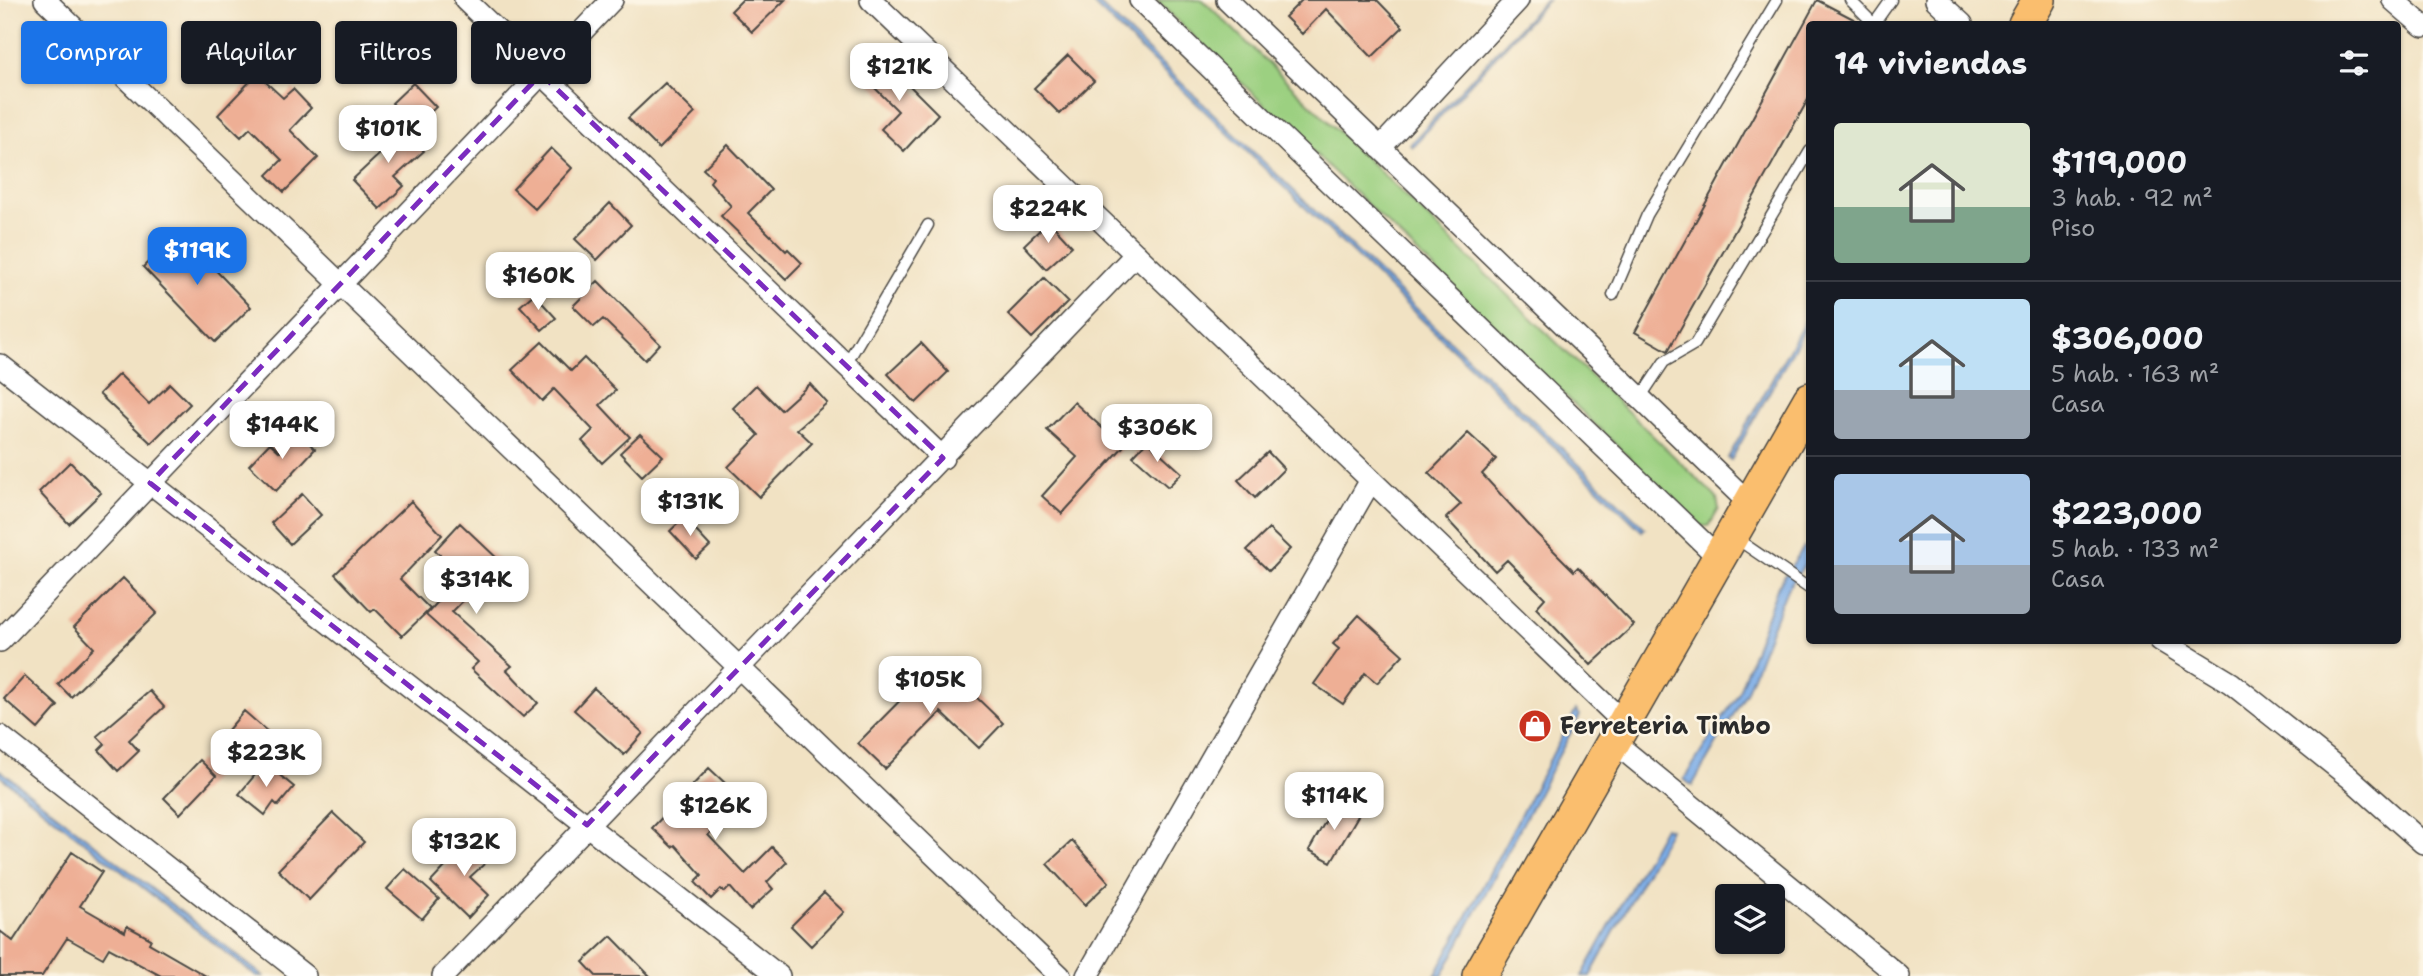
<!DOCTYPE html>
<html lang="es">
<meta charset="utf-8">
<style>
:root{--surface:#171b24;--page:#242831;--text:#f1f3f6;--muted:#9ea1a6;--line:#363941;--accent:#1a73e8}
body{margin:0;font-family:"Shantell Sans",sans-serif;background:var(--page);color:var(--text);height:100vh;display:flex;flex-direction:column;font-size:26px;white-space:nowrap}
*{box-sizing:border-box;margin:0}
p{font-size:23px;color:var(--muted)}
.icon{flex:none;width:38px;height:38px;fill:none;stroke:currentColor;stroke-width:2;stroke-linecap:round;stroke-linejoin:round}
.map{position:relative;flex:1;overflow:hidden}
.drawer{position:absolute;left:1806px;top:21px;width:595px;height:623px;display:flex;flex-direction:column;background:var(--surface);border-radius:7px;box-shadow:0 2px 5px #0004}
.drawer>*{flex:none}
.banner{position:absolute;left:21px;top:21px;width:665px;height:63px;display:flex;gap:14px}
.tools{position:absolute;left:1715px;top:884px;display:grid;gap:14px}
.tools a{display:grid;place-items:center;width:70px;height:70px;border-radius:7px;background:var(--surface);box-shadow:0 2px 5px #0004;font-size:35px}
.price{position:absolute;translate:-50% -60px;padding:0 16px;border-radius:14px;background:#fff;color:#222;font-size:23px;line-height:46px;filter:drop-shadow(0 2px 4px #0008)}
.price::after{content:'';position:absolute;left:50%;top:42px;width:21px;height:16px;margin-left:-10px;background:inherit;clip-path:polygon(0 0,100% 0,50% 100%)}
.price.selected{background:var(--accent);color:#fff}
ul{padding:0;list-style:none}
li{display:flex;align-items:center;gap:21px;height:175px;padding:0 28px}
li+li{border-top:2px solid var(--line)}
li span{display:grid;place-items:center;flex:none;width:196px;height:140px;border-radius:7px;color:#555}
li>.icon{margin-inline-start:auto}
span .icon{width:84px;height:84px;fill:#fffc;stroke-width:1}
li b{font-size:30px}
h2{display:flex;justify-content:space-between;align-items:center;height:84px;padding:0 28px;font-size:30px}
.pill{padding:0 24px;border-radius:7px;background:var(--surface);box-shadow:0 2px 5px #0004;font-size:24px;line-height:63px}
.pill.selected{background:var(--accent);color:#fff}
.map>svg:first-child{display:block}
.green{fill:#9cd081;stroke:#647e56;stroke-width:2}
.water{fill:#7dade8;stroke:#546c8a;stroke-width:2}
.building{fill:#eeaf95}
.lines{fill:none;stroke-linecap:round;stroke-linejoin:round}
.lane-casing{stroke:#494642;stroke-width:13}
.street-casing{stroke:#494642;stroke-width:24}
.primary-casing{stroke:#494642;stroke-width:36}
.lane{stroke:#fff;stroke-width:10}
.street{stroke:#fff;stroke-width:21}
.primary{stroke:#fabe6e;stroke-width:33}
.marked{fill:none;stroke:#7b2cbf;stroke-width:5;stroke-dasharray:14 9;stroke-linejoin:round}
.labels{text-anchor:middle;stroke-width:5;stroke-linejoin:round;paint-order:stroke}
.poi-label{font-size:24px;font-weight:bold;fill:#2b2b2b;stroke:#fcf5e5;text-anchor:start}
</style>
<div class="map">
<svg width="2423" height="976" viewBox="0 0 2423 976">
<rect width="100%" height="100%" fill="#fcf5e5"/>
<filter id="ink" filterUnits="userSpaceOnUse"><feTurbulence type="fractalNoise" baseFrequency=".0143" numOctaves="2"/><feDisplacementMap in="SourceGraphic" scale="14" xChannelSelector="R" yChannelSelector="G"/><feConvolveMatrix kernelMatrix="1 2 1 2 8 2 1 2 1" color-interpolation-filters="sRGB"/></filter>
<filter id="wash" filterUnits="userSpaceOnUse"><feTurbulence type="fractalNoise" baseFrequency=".00686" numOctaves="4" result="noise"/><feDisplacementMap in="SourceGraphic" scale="28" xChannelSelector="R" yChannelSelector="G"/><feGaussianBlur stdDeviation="1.57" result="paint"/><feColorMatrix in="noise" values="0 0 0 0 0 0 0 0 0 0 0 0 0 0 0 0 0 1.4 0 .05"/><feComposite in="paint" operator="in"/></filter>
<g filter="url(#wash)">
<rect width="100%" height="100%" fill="#f1e2c3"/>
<path class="green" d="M 1156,0 L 1203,0 L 1717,498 L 1719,509 L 1709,526 L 1700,526 Z"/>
<path class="water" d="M 1089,0 L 1095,0 L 1645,528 L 1642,531 Z
M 1545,0 L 1548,0 L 1412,147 L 1410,144 Z
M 1809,314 L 1809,322 L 1731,460 L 1728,458 Z
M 1804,547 L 1809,551 L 1809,559 L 1787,589 L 1746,693 L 1692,786 L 1684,779 L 1738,694 L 1778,586 Z
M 1576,710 L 1580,715 L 1442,976 L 1435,976 Z
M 0,770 L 263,976 L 256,976 L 0,776 Z
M 1664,827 L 1670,829 L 1590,976 L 1582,976 Z"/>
<g id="blocks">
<path class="building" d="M 742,0 L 785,0 L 752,32 L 731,11 Z
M 1302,0 L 1377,0 L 1403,27 L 1372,57 L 1326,9 L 1302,34 L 1285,17 Z
M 1817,0 L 1863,24 L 1810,24 L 1810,96 L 1668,351 L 1635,332 Z
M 878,54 L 938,114 L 904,151 L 881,129 L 898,111 L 859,72 Z
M 1068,55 L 1094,81 L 1060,114 L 1034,88 Z
M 257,74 L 283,98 L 293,89 L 311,108 L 290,130 L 318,158 L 284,192 L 267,175 L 282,160 L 250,128 L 241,137 L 218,115 Z
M 413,83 L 436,107 L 415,127 L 392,103 Z
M 665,83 L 695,113 L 659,149 L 628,118 Z
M 398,121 L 424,151 L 395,177 L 404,186 L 380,209 L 352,180 L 382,152 L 374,144 Z
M 728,145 L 771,190 L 748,213 L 786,251 L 788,249 L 802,263 L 786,279 L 721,216 L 731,206 L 710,182 L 713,178 L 703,169 Z
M 551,148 L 572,168 L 535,209 L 513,189 Z
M 610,203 L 631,225 L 597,260 L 575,239 Z
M 1049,221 L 1072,246 L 1046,269 L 1024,245 Z
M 179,232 L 251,307 L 215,342 L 143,267 Z
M 1044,278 L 1068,302 L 1032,338 L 1008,314 Z
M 598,281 L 660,344 L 645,360 L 603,319 L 594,327 L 573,306 Z
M 534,294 L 556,318 L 542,330 L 520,306 Z
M 542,342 L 571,371 L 584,358 L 616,390 L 600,405 L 630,437 L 602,463 L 582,441 L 593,430 L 554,389 L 542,401 L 512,370 Z
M 921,343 L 948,372 L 916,403 L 888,374 Z
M 119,374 L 149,404 L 170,384 L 190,404 L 151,443 L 99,394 Z
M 810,384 L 827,403 L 797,429 L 812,443 L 759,497 L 728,467 L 759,435 L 733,408 L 756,385 L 781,410 Z
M 1074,402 L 1123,447 L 1062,514 L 1042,496 L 1077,457 L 1047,430 Z
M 298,432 L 315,449 L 276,491 L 249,465 L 270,443 L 280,452 Z
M 1468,433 L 1496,459 L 1482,474 L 1536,533 L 1574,571 L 1578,567 L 1634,625 L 1591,665 L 1536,608 L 1545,598 L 1507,560 L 1495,571 L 1446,518 L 1461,504 L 1429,473 Z
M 640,434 L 663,456 L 642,476 L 620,453 Z
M 1147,441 L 1182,473 L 1168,487 L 1133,456 Z
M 1268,452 L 1284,469 L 1255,498 L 1238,480 Z
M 70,462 L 101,493 L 69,524 L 39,492 Z
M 302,494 L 321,515 L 290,544 L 271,523 Z
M 411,501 L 442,535 L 400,579 L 430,609 L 402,636 L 375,609 L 371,612 L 335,574 Z
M 684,518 L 710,546 L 696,559 L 670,531 Z
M 460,523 L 501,562 L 452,612 L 512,666 L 507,670 L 538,703 L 523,717 L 471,669 L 478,662 L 426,615 L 461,576 L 435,550 Z
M 1269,529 L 1290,549 L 1269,571 L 1247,550 Z
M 123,578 L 157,613 L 71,697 L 58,684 L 94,648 L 74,627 Z
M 1359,615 L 1403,655 L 1377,683 L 1365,673 L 1343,704 L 1314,684 L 1339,649 L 1333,644 Z
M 939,661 L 1003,723 L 979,748 L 941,712 L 885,769 L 858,743 Z
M 25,676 L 58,706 L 38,729 L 4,699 Z
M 594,688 L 643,733 L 624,755 L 574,710 Z
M 150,691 L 164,707 L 129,740 L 139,751 L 118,771 L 99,750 L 105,744 L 97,736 Z
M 244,711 L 276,739 L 259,758 L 228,730 Z
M 200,760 L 216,776 L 180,814 L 164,798 Z
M 265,763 L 294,787 L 278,806 L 274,802 L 265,815 L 239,794 Z
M 709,768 L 742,799 L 708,835 L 745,874 L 772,847 L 787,862 L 767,882 L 773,889 L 750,910 L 730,887 L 725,892 L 721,889 L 711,899 L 695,882 L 702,875 L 675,845 L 672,847 L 652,828 Z
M 1337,801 L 1359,814 L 1331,862 L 1309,850 Z
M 333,813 L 364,842 L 309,900 L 278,870 Z
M 474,836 L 493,856 L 470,877 L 489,895 L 468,918 L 431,882 Z
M 1072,841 L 1109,882 L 1085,905 L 1047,864 Z
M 72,852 L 102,872 L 80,906 L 125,932 L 127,926 L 151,939 L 149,943 L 206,976 L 161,976 L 109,948 L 103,958 L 67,938 L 42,976 L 0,976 L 0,931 L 13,941 Z
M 405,869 L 439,899 L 422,919 L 387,889 Z
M 824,893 L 844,912 L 811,946 L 791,926 Z
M 611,936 L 650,976 L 596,976 L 583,962 Z"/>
</g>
</g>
<g filter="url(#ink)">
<use href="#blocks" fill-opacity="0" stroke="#494642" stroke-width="2"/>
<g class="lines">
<defs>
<path id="lane" d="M 1850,0 L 1874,24
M 1874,24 L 1891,0
M 1613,295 L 1647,215 L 1777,0
M 845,366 L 928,225
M 1640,398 L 1664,362 L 1695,344 L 1810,151
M 1734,537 L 1810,589"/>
<path id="street" d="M 45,0 L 1060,976
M 465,0 L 943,458
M 871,0 L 1624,723
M 1140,0 L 1719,558
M 1227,0 L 1750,504
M 1936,0 L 1962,24
M 2393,0 L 2423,26
M 1380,148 L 1518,0
M 0,365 L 779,976
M 2160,640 L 2231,683 L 2349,777 L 2423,843
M 0,641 L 612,0
M 0,736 L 305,976
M 1614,742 L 1899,976
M 443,976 L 1136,254
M 1087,976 L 1371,480"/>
<path id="primary" d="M 2025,24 L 2039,0
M 1479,976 L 1810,399"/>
</defs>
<use href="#lane" class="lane-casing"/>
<use href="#street" class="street-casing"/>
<use href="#primary" class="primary-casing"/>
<use href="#lane" class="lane"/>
<use href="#street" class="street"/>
<use href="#primary" class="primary"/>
</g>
</g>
<path class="marked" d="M 541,74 L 943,458 L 587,825 L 150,483 Z"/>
<defs>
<symbol id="shop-disc" viewBox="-11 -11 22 22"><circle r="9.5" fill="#c8321e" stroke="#fcf5e5"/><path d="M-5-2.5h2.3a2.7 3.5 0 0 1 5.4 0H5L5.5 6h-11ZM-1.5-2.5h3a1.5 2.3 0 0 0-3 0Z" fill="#fff"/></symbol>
</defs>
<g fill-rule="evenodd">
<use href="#shop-disc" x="1516" y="707" width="38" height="38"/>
</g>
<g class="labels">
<g class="poi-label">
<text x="1560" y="734">Ferreteria Timbo</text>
</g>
</g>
</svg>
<div class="tools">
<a><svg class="icon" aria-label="layers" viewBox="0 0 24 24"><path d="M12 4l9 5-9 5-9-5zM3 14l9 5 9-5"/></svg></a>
</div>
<b class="price" style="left:899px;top:103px">$121K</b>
<b class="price" style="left:388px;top:165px">$101K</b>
<b class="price" style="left:1048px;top:245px">$224K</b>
<b class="price selected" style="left:197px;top:287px">$119K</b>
<b class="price" style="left:538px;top:312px">$160K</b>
<b class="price" style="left:282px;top:461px">$144K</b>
<b class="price" style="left:1157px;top:464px">$306K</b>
<b class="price" style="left:690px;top:538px">$131K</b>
<b class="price" style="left:476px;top:616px">$314K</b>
<b class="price" style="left:930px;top:716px">$105K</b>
<b class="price" style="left:266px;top:789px">$223K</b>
<b class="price" style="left:1334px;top:832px">$114K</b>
<b class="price" style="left:715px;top:842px">$126K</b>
<b class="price" style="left:464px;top:878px">$132K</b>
<div class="banner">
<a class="pill selected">Comprar</a>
<a class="pill">Alquilar</a>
<a class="pill">Filtros</a>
<a class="pill">Nuevo</a>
</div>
<section class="drawer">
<h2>14 viviendas<svg class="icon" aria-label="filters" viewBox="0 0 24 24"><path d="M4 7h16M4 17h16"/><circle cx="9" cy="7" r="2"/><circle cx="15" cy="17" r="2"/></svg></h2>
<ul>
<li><span style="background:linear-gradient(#dfe7d0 60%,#7fa58c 0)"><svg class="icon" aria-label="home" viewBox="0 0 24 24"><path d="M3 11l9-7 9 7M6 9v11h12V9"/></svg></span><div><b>$119,000</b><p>3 hab. · 92 m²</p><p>Piso</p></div></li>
<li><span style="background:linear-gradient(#bfe0f5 65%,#9aa5b1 0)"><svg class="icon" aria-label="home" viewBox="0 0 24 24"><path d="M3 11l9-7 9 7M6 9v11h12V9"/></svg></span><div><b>$306,000</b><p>5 hab. · 163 m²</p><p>Casa</p></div></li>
<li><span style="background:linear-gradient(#a9c7e8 65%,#9aa5b1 0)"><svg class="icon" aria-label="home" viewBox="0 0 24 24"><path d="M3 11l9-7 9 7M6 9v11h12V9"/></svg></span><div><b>$223,000</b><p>5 hab. · 133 m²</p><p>Casa</p></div></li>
</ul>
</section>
</div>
